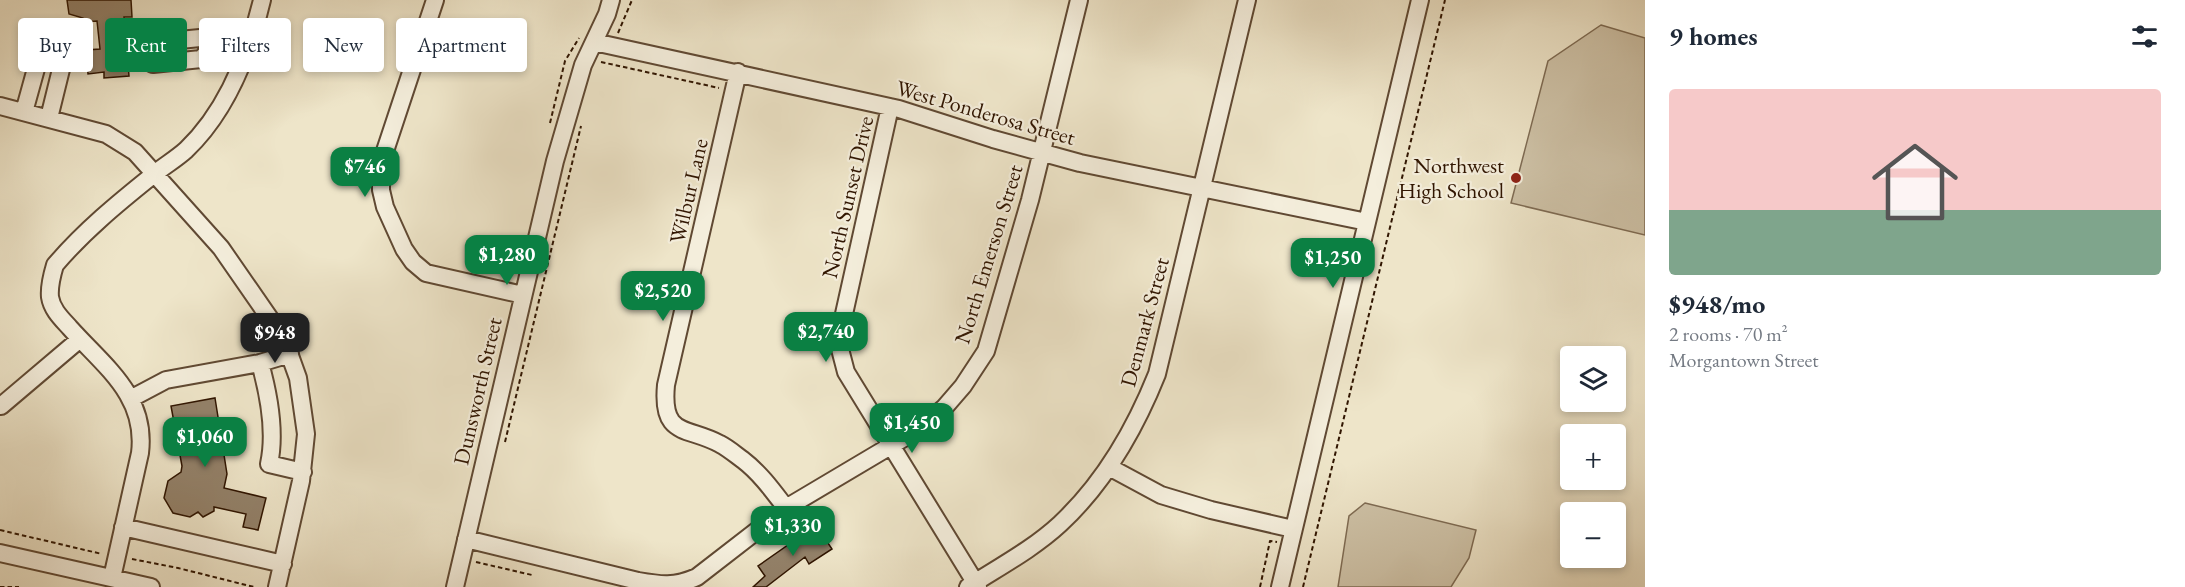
<!DOCTYPE html>
<meta charset="utf-8">
<style>
:root{--surface:#fff;--page:#f6f6f7;--text:#1f2937;--muted:#747a83;--line:#e0e1e3;--accent:#0b8043}
body{margin:0;font-family:"EB Garamond",serif;background:var(--page);color:var(--text);height:100vh;display:flex;flex-direction:column;font-size:22px;white-space:nowrap}
*{box-sizing:border-box;margin:0}
p{font-size:20px;color:var(--muted)}
.icon{flex:none;width:33px;height:33px;fill:none;stroke:currentColor;stroke-width:2;stroke-linecap:round;stroke-linejoin:round}
.map{position:relative;flex:1;overflow:hidden}
.panel{display:flex;flex-direction:column;background:var(--surface);width:540px}
.panel>*{flex:none}
.guide{position:absolute;left:18px;top:18px;width:570px;height:54px;display:flex;gap:12px}
.controls{position:absolute;left:1560px;top:346px;display:grid;gap:12px}
.controls a{display:grid;place-items:center;width:66px;height:66px;border-radius:6px;background:var(--surface);box-shadow:0 3px 9px #0003;font-size:30px}
.price{position:absolute;translate:-50% -51px;padding:0 14px;border-radius:12px;background:var(--accent);color:#fff;font-size:20px;line-height:39px;filter:drop-shadow(0 2px 3px #0008)}
.price::after{content:'';position:absolute;left:50%;top:36px;width:18px;height:14px;margin-left:-9px;background:inherit;clip-path:polygon(0 0,100% 0,50% 100%)}
.price.current{background:#222;color:#fff}
ul{padding:0;list-style:none}
li{display:grid;align-content:center;gap:12px;height:318px;padding:0 24px}
li+li{border-top:2px solid var(--line)}
li span{display:grid;place-items:center;height:186px;border-radius:6px;color:#555}
li>.icon{margin-inline-start:auto}
span .icon{width:108px;height:108px;fill:#fffc;stroke-width:1}
li b{font-size:26px}
h2{display:flex;justify-content:space-between;align-items:center;height:72px;padding:0 24px;font-size:26px}
.tag{padding:0 21px;border-radius:6px;background:var(--surface);box-shadow:0 3px 9px #0003;font-size:21px;line-height:54px}
.tag.current{background:var(--accent);color:#fff}
main{display:flex;flex:1;min-height:0}
.map>svg:first-child{display:block}
.green{fill:#cec2a7;stroke:#7f6c54;stroke-width:1.5}
.building{fill:#938169;stroke:#301501;stroke-width:1.5}
.lines{fill:none;stroke-linecap:round;stroke-linejoin:round}
.minor-casing{stroke:#604933;stroke-width:20}
.path{stroke:#301501;stroke-width:2;stroke-dasharray:4.5 3;stroke-linecap:butt}
.minor{stroke:#f4eedc;stroke-width:16}
.poi-dot{fill:#8f2418;stroke:#f4eedc;stroke-width:2}
.labels{text-anchor:middle;stroke-width:4.5;stroke-linejoin:round;paint-order:stroke}
.street-label{font-size:22px;fill:#301501;stroke:#f4eedc}
.poi-label{font-size:22px;fill:#301501;stroke:#f4eedc;text-anchor:end}
</style>
<main>
<div class="map">
<svg width="1645" height="587" viewBox="0 0 1645 587">
<rect width="100%" height="100%" fill="#eee5c9"/>
<filter id="stains"><feTurbulence type="fractalNoise" baseFrequency=".00333" numOctaves="4"/><feColorMatrix values="0 0 0 0 .2 0 0 0 0 .09 0 0 0 0 .02 0 0 0 .5 -.17"/></filter>
<radialGradient id="worn" r=".72"><stop offset=".6" stop-color="#630" stop-opacity="0"/><stop offset="1" stop-color="#630" stop-opacity=".3"/></radialGradient>
<path class="green" d="M 1601,25 L 1645,38 L 1645,235 L 1511,203 L 1548,61 Z
M 1365,503 L 1476,530 L 1469,558 L 1451,587 L 1338,587 L 1349,516 Z"/>
<path class="building" d="M 67,0 L 131,0 L 132,17 L 124,17 L 129,76 L 104,78 L 104,72 L 88,74 L 86,50 L 100,49 L 97,21 L 84,22 L 83,18 L 69,14 Z
M 215,398 L 227,474 L 224,488 L 266,498 L 258,530 L 243,527 L 246,514 L 214,507 L 214,511 L 203,517 L 198,512 L 190,517 L 173,513 L 164,498 L 168,481 L 181,472 L 182,466 L 171,406 Z
M 808,531 L 814,539 L 822,534 L 832,549 L 809,564 L 805,557 L 766,587 L 753,587 L 765,576 L 758,566 Z"/>
<g class="lines">
<defs>
<path id="minor" d="M 435,0 L 385,151 L 381,171 L 381,190 L 385,207 L 404,249 L 413,262 L 426,273 L 523,295
M 212,40 L 206,54 L 201,59 L 153,64 L 147,61 L 146,48 L 149,43 L 200,38 L 248,52
M 594,42 L 899,109 L 993,139 L 1080,163 L 1367,222
M 738,72 L 666,385 C 661,438 687,426 720,444 C 728,448 736,455 743,460 C 760,473 773,491 786,508
M 0,106 L 106,134 L 135,152 L 221,248 L 284,339 L 298,378 L 306,434 L 301,481 L 277,587
M 890,107 L 842,323 L 840,349 L 846,372 L 978,587
M 24,112 L 45,36 L 63,39 L 67,45 L 49,118
M 260,363 C 269,395 276,432 269,464 L 303,472
M 132,398 L 166,380 L 260,363 L 290,354
M 1,406 L 80,339
M 1109,467 L 1161,495 L 1211,510 L 1293,529
M 123,527 L 283,564
M 466,539 L 638,581 C 661,585 674,587 697,577 L 786,508 L 919,429 L 944,408 L 963,386 L 986,351 L 1030,200 L 1079,0
M 0,553 L 151,587
M 112,578 L 140,453 C 147,396 105,367 70,328 C 62,319 52,310 50,297 C 49,287 52,275 55,265 C 84,231 118,203 153,175 C 164,166 176,159 186,150 C 227,111 249,54 262,0
M 455,587 L 555,161 L 583,65 L 607,14 L 611,0
M 968,587 C 999,567 1033,549 1060,524 C 1104,483 1135,429 1157,374 L 1247,0
M 1280,587 L 1420,0"/>
</defs>
<use href="#minor" class="minor-casing"/>
<path class="path" d="M 618,33 L 632,0
M 601,62 L 719,88
M 550,123 L 565,61 L 579,38
M 505,442 L 581,126
M 0,530 L 102,554
M 132,559 L 178,568 L 254,587
M 476,562 L 532,575
M 0,587 L 19,587
M 1260,587 L 1270,541 L 1277,542
M 1303,587 L 1445,0"/>
<use href="#minor" class="minor"/>
</g>
<circle class="poi-dot" cx="1516" cy="178" r="6"/>
<g class="labels">
<g class="street-label">
<text transform="translate(986 112) rotate(16)" y="8">West Ponderosa Street</text>
<text transform="translate(688 191) rotate(-77)" y="8">Wilbur Lane</text>
<text transform="translate(847 197) rotate(-77)" y="8">North Sunset Drive</text>
<text transform="translate(988 254) rotate(-73)" y="8">North Emerson Street</text>
<text transform="translate(1144 322) rotate(-75)" y="8">Denmark Street</text>
<text transform="translate(477 391) rotate(-77)" y="8">Dunsworth Street</text>
</g>
<g class="poi-label">
<text x="1504" y="173">Northwest<tspan x="1504" dy="25">High School</tspan></text>
</g>
</g>
<rect width="100%" height="100%" filter="url(#stains)"/>
<rect width="100%" height="100%" fill="url(#worn)"/>
</svg>
<div class="controls">
<a><svg class="icon" aria-label="layers" viewBox="0 0 24 24"><path d="M12 4l9 5-9 5-9-5zM3 14l9 5 9-5"/></svg></a>
<a>+</a>
<a>−</a>
</div>
<b class="price" style="left:365px;top:198px">$746</b>
<b class="price" style="left:507px;top:286px">$1,280</b>
<b class="price" style="left:1333px;top:289px">$1,250</b>
<b class="price" style="left:663px;top:322px">$2,520</b>
<b class="price" style="left:826px;top:363px">$2,740</b>
<b class="price current" style="left:275px;top:364px">$948</b>
<b class="price" style="left:912px;top:454px">$1,450</b>
<b class="price" style="left:205px;top:468px">$1,060</b>
<b class="price" style="left:793px;top:557px">$1,330</b>
<div class="guide">
<a class="tag">Buy</a>
<a class="tag current">Rent</a>
<a class="tag">Filters</a>
<a class="tag">New</a>
<a class="tag">Apartment</a>
</div>
</div>
<section class="panel">
<h2>9 homes<svg class="icon" aria-label="filters" viewBox="0 0 24 24"><path d="M4 7h16M4 17h16"/><circle cx="9" cy="7" r="2"/><circle cx="15" cy="17" r="2"/></svg></h2>
<ul>
<li><span style="background:linear-gradient(#f6c9c9 65%,#7fa58c 0)"><svg class="icon" aria-label="home" viewBox="0 0 24 24"><path d="M3 11l9-7 9 7M6 9v11h12V9"/></svg></span><div><b>$948/mo</b><p>2 rooms · 70 m²</p><p>Morgantown Street</p></div></li>
</ul>
</section>
</main>
